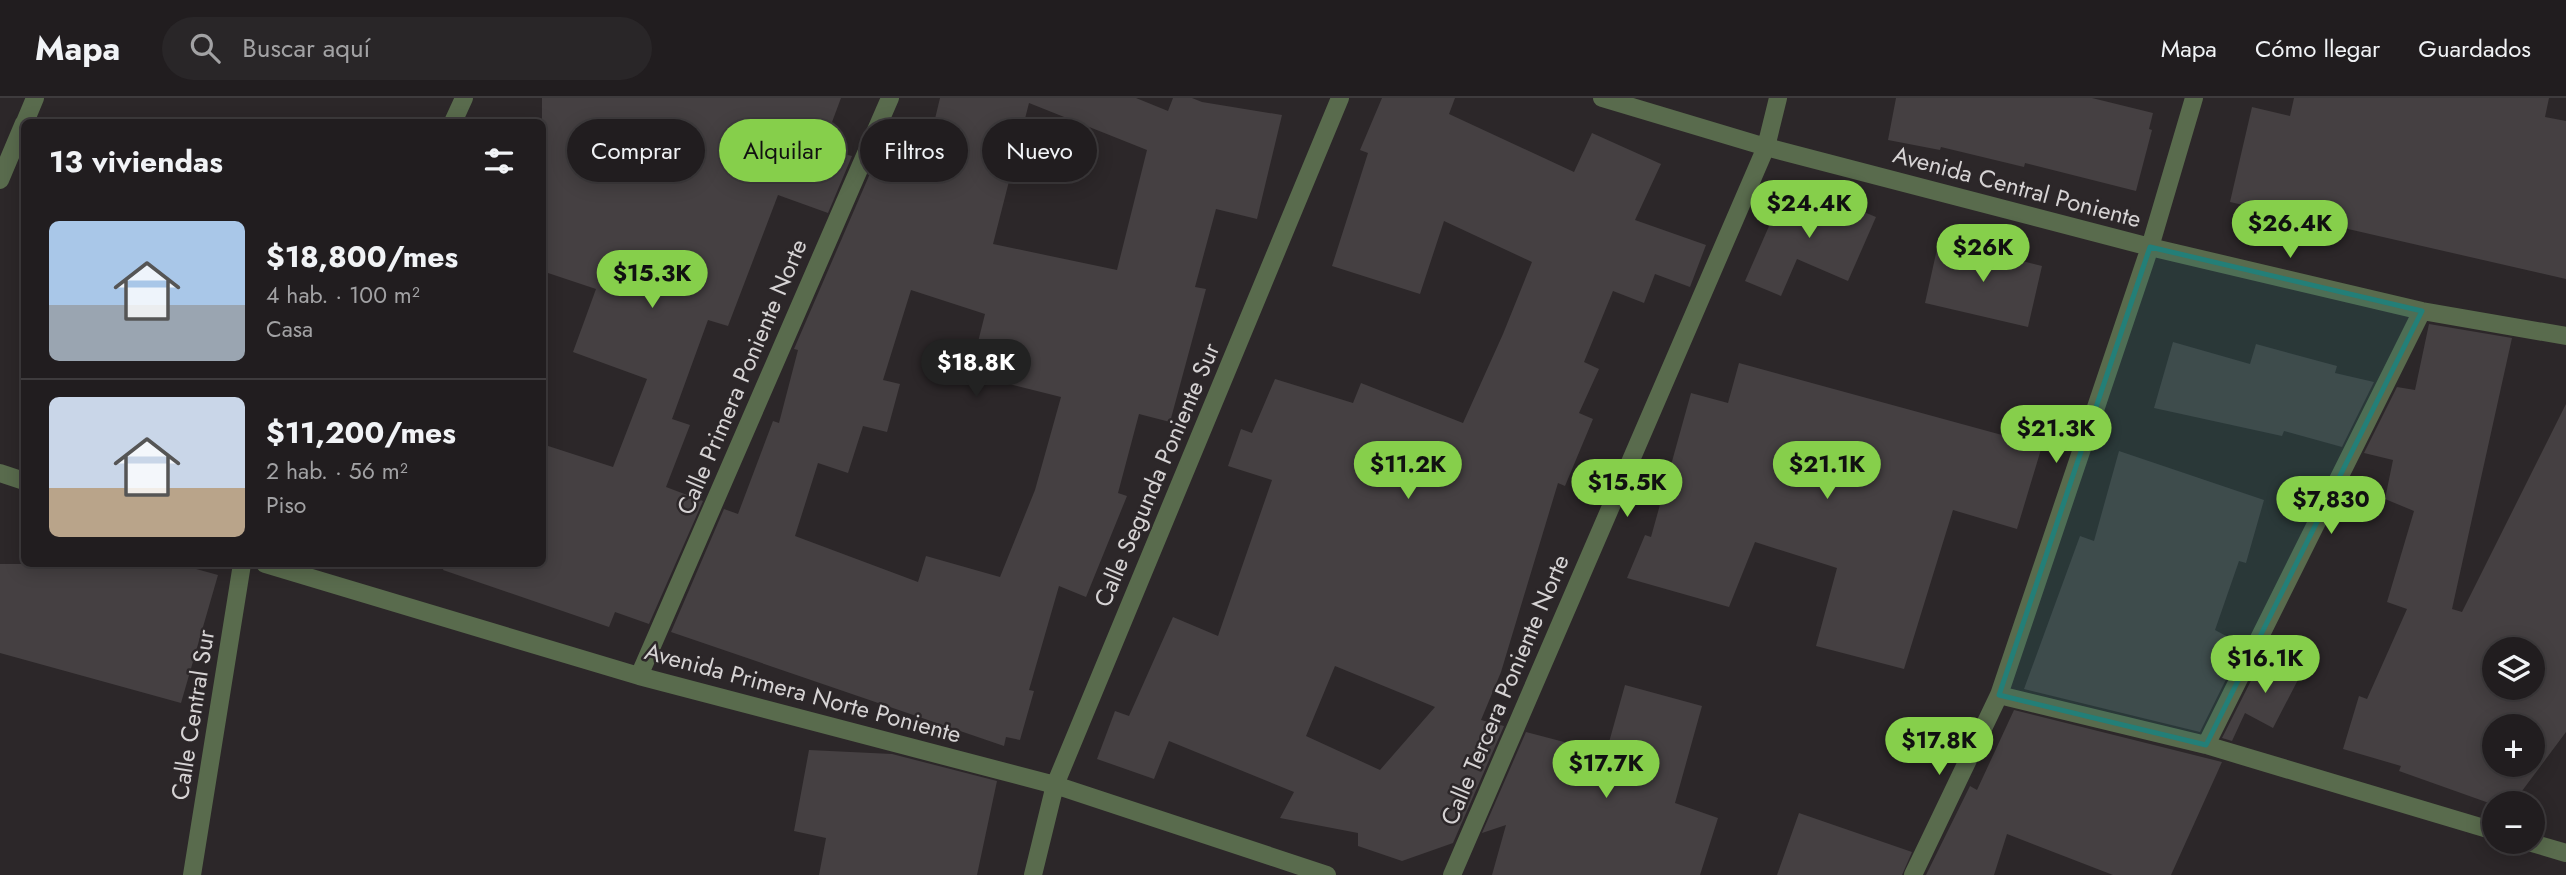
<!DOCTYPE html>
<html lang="es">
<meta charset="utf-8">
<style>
:root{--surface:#211d1f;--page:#292628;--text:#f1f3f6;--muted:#a2a2a4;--line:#3e3b3d;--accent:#86cf4b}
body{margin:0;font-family:Jost,sans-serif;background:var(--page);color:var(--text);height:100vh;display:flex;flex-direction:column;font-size:26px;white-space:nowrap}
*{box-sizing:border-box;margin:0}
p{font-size:23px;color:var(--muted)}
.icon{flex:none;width:38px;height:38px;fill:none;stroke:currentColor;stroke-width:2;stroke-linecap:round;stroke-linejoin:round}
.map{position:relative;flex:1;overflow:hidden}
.panel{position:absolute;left:21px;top:21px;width:525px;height:448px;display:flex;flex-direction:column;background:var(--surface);border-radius:10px;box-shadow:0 4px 18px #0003,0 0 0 2px var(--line)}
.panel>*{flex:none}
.guide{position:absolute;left:567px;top:21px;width:665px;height:63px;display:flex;gap:14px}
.tools{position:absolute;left:2482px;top:539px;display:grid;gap:14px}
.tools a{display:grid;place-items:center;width:63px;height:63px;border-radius:50%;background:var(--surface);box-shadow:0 4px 18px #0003,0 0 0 2px var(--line);font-size:35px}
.price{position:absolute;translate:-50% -60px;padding:0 16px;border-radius:24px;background:var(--accent);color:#111;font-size:23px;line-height:46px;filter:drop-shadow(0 2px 4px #0008)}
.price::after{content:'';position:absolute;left:50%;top:42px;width:21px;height:16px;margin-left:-10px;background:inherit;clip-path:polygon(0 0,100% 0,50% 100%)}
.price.current{background:#222;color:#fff}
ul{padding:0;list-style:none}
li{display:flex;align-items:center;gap:21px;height:175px;padding:0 28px}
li+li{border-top:2px solid var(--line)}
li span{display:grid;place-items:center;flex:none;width:196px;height:140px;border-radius:10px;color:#555}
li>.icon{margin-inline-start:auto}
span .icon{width:84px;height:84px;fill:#fffc;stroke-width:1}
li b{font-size:30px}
h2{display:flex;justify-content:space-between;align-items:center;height:84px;padding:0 28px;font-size:30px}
.tag{padding:0 24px;border-radius:32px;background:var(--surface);box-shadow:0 4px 18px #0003,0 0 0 2px var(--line);font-size:24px;line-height:63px}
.tag.current{background:var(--accent);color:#111}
header{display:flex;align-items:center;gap:42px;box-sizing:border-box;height:98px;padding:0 35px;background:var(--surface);border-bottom:2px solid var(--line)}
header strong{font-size:33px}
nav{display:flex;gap:38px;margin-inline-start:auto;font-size:24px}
.search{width:490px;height:63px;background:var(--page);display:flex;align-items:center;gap:18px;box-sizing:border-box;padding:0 24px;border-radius:38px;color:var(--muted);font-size:26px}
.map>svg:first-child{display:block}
.building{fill:#454042;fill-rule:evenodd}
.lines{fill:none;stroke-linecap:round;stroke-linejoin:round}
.minor{stroke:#596b4d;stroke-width:18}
.marked{fill:#237f78;fill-opacity:0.2;stroke:#237f78;stroke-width:5;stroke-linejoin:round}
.labels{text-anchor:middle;stroke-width:5;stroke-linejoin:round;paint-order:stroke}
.street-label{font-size:24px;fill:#d6d3d4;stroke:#2c2729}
</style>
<header>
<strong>Mapa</strong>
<div class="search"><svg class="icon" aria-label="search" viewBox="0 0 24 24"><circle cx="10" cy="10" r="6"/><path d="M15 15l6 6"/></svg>Buscar aquí</div>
<nav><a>Mapa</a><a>Cómo llegar</a><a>Guardados</a></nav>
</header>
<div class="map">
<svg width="2566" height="777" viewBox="0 0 2566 777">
<rect width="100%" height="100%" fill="#2c2729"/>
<path class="building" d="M 542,0 L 841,0 L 822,51 L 852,58 L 828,115 L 778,97 L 728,228 L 708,222 L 672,321 L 690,327 L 666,389 L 703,403 L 649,526 L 615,514 L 609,529 L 443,472 L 445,466 L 542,466 L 542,346 L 613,369 L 647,281 L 573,254 L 596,191 L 542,173 Z
M 940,0 L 1136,0 L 1168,13 L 1173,0 L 1192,0 L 1202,4 L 1282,17 L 1257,121 L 1216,111 L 1195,189 L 1206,191 L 1170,324 L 1139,316 L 1118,395 L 1127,398 L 1086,499 L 1059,488 L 1029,592 L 1034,593 L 1020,642 L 1006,639 L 1004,648 L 671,534 L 724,411 L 738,416 L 773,323 L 779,325 L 798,252 L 794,251 L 875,64 L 922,75 ZM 1029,5 L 1147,52 L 1117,172 L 993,146 ZM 911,192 L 985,216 L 970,276 L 1061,299 L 1035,392 L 1000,479 L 926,458 L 918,484 L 795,438 L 818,365 L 848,375 L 863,328 L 887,334 L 900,286 L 883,282 Z
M 1382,0 L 1455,0 L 1449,16 L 1574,74 L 1592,35 L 1661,66 L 1635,122 L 1706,147 L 1690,189 L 1655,176 L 1644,205 L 1613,193 L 1584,264 L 1599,271 L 1579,315 L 1593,321 L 1565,388 L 1558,385 L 1501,574 L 1481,622 L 1504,628 L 1453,745 L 1402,763 L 1358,748 L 1358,735 L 1280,720 L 1294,694 L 1169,643 L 1154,681 L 1097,661 L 1115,613 L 1129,618 L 1173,519 L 1218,538 L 1272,382 L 1228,368 L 1241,331 L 1252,335 L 1275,281 L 1353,305 L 1361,285 L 1463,325 L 1503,236 L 1532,164 L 1444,123 L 1420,196 L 1332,168 L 1368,55 L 1360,52 ZM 1335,568 L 1435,609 L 1380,672 L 1306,638 Z
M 1896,0 L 2092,0 L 2153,15 L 2149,31 L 2152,32 L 2136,93 L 2025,65 L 2024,69 L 1941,49 L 1940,52 L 1888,42 Z
M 2294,0 L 2549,0 L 2545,19 L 2566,23 L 2566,181 L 2230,104 L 2252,9 L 2290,18 Z
M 1787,87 L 1830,106 L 1832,101 L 1876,119 L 1848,183 L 1797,161 L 1781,198 L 1745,183 Z
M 1939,142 L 2042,168 L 2028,229 L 1925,205 Z
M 2429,226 L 2512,240 L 2452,511 L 2462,514 L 2566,306 L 2566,634 L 2513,705 L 2489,705 L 2399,673 L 2401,668 L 2343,651 L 2359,598 L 2367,601 L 2407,511 L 2387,504 L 2414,413 L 2385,401 L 2393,362 L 2364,355 L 2397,289 L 2415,292 ZM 2494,551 L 2532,551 L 2532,590 L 2494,590 ZM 2494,628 L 2532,628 L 2532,667 L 2494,667 Z
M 2173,244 L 2250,266 L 2256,246 L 2337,268 L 2335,275 L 2374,284 L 2342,349 L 2284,333 L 2282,338 L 2154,310 Z
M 1739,265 L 2042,348 L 2017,431 L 1953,412 L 1904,571 L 1816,548 L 1837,470 L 1755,444 L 1729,509 L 1627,480 L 1645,437 L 1651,439 L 1691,295 L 1728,305 Z
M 2119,353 L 2264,402 L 2246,465 L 2239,463 L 2215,532 L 2243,547 L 2200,634 L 2024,591 L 2080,438 L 2094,443 Z
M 0,466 L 178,466 L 218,477 L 181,605 L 0,555 Z
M 2264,557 L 2301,576 L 2273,630 L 2245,615 L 2232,643 L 2222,640 Z
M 1625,587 L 1702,608 L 1675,705 L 1718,720 L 1700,777 L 1492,777 L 1506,727 L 1482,735 L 1526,634 L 1606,655 Z
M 2014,612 L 2222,664 L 2171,777 L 2113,777 L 2007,736 L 1994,777 L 1926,777 L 1970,688 L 1977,692 Z
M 809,652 L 892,656 L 997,683 L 977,777 L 819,777 L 826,740 L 794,733 Z
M 1799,715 L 1912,754 L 1902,777 L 1777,777 Z"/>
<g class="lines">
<path class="minor" d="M 1602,0 L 1766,49 L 2150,149 L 2422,213 L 2566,238
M 25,24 L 35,0
M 453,24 L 464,0
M 0,82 L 24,25
M 0,375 L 24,383
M 265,466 L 639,578 L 1055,687 L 1327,777
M 639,578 L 890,0
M 1999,597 L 2206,647 L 2494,733
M 2206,647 L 2422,213
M 2529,744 L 2566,755
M 192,777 L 242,466
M 1033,777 L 1055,687 L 1340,0
M 1452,777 L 1766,49 L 1778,0
M 1913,777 L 1999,597 L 2150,149 L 2194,0"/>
</g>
<path class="marked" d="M 2150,149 L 2422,213 L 2206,647 L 1999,597 Z"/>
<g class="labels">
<g class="street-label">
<text transform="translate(2017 89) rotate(15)" y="8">Avenida Central Poniente</text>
<text transform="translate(742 279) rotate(-67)" y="8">Calle Primera Poniente Norte</text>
<text transform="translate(1157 377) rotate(-67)" y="8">Calle Segunda Poniente Sur</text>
<text transform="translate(1505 592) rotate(-67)" y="8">Calle Tercera Poniente Norte</text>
<text transform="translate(803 595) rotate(15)" y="8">Avenida Primera Norte Poniente</text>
<text transform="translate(193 617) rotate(-81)" y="8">Calle Central Sur</text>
</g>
</g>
</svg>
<div class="tools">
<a><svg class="icon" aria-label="layers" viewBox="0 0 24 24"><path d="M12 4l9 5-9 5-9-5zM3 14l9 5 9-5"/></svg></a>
<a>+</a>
<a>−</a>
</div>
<b class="price" style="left:1809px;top:142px">$24.4K</b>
<b class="price" style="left:2290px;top:162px">$26.4K</b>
<b class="price" style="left:1983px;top:186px">$26K</b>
<b class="price" style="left:652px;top:212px">$15.3K</b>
<b class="price current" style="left:976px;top:301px">$18.8K</b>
<b class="price" style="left:2056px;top:367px">$21.3K</b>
<b class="price" style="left:1408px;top:403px">$11.2K</b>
<b class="price" style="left:1827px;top:403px">$21.1K</b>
<b class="price" style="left:1627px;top:421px">$15.5K</b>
<b class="price" style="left:2331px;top:438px">$7,830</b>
<b class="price" style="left:2265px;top:597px">$16.1K</b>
<b class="price" style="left:1939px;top:679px">$17.8K</b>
<b class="price" style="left:1606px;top:702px">$17.7K</b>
<div class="guide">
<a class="tag">Comprar</a>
<a class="tag current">Alquilar</a>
<a class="tag">Filtros</a>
<a class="tag">Nuevo</a>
</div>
<section class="panel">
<h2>13 viviendas<svg class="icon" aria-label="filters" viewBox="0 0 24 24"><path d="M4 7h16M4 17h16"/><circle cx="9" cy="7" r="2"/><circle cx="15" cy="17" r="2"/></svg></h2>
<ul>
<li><span style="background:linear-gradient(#a9c7e8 60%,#9aa5b1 0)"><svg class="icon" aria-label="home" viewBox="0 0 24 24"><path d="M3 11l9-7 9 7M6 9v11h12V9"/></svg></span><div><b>$18,800/mes</b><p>4 hab. · 100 m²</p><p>Casa</p></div></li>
<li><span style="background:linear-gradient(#c9d6e8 65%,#b9a48a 0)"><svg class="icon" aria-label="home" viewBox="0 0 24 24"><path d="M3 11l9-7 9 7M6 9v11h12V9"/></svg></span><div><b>$11,200/mes</b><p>2 hab. · 56 m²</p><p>Piso</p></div></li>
</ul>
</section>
</div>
